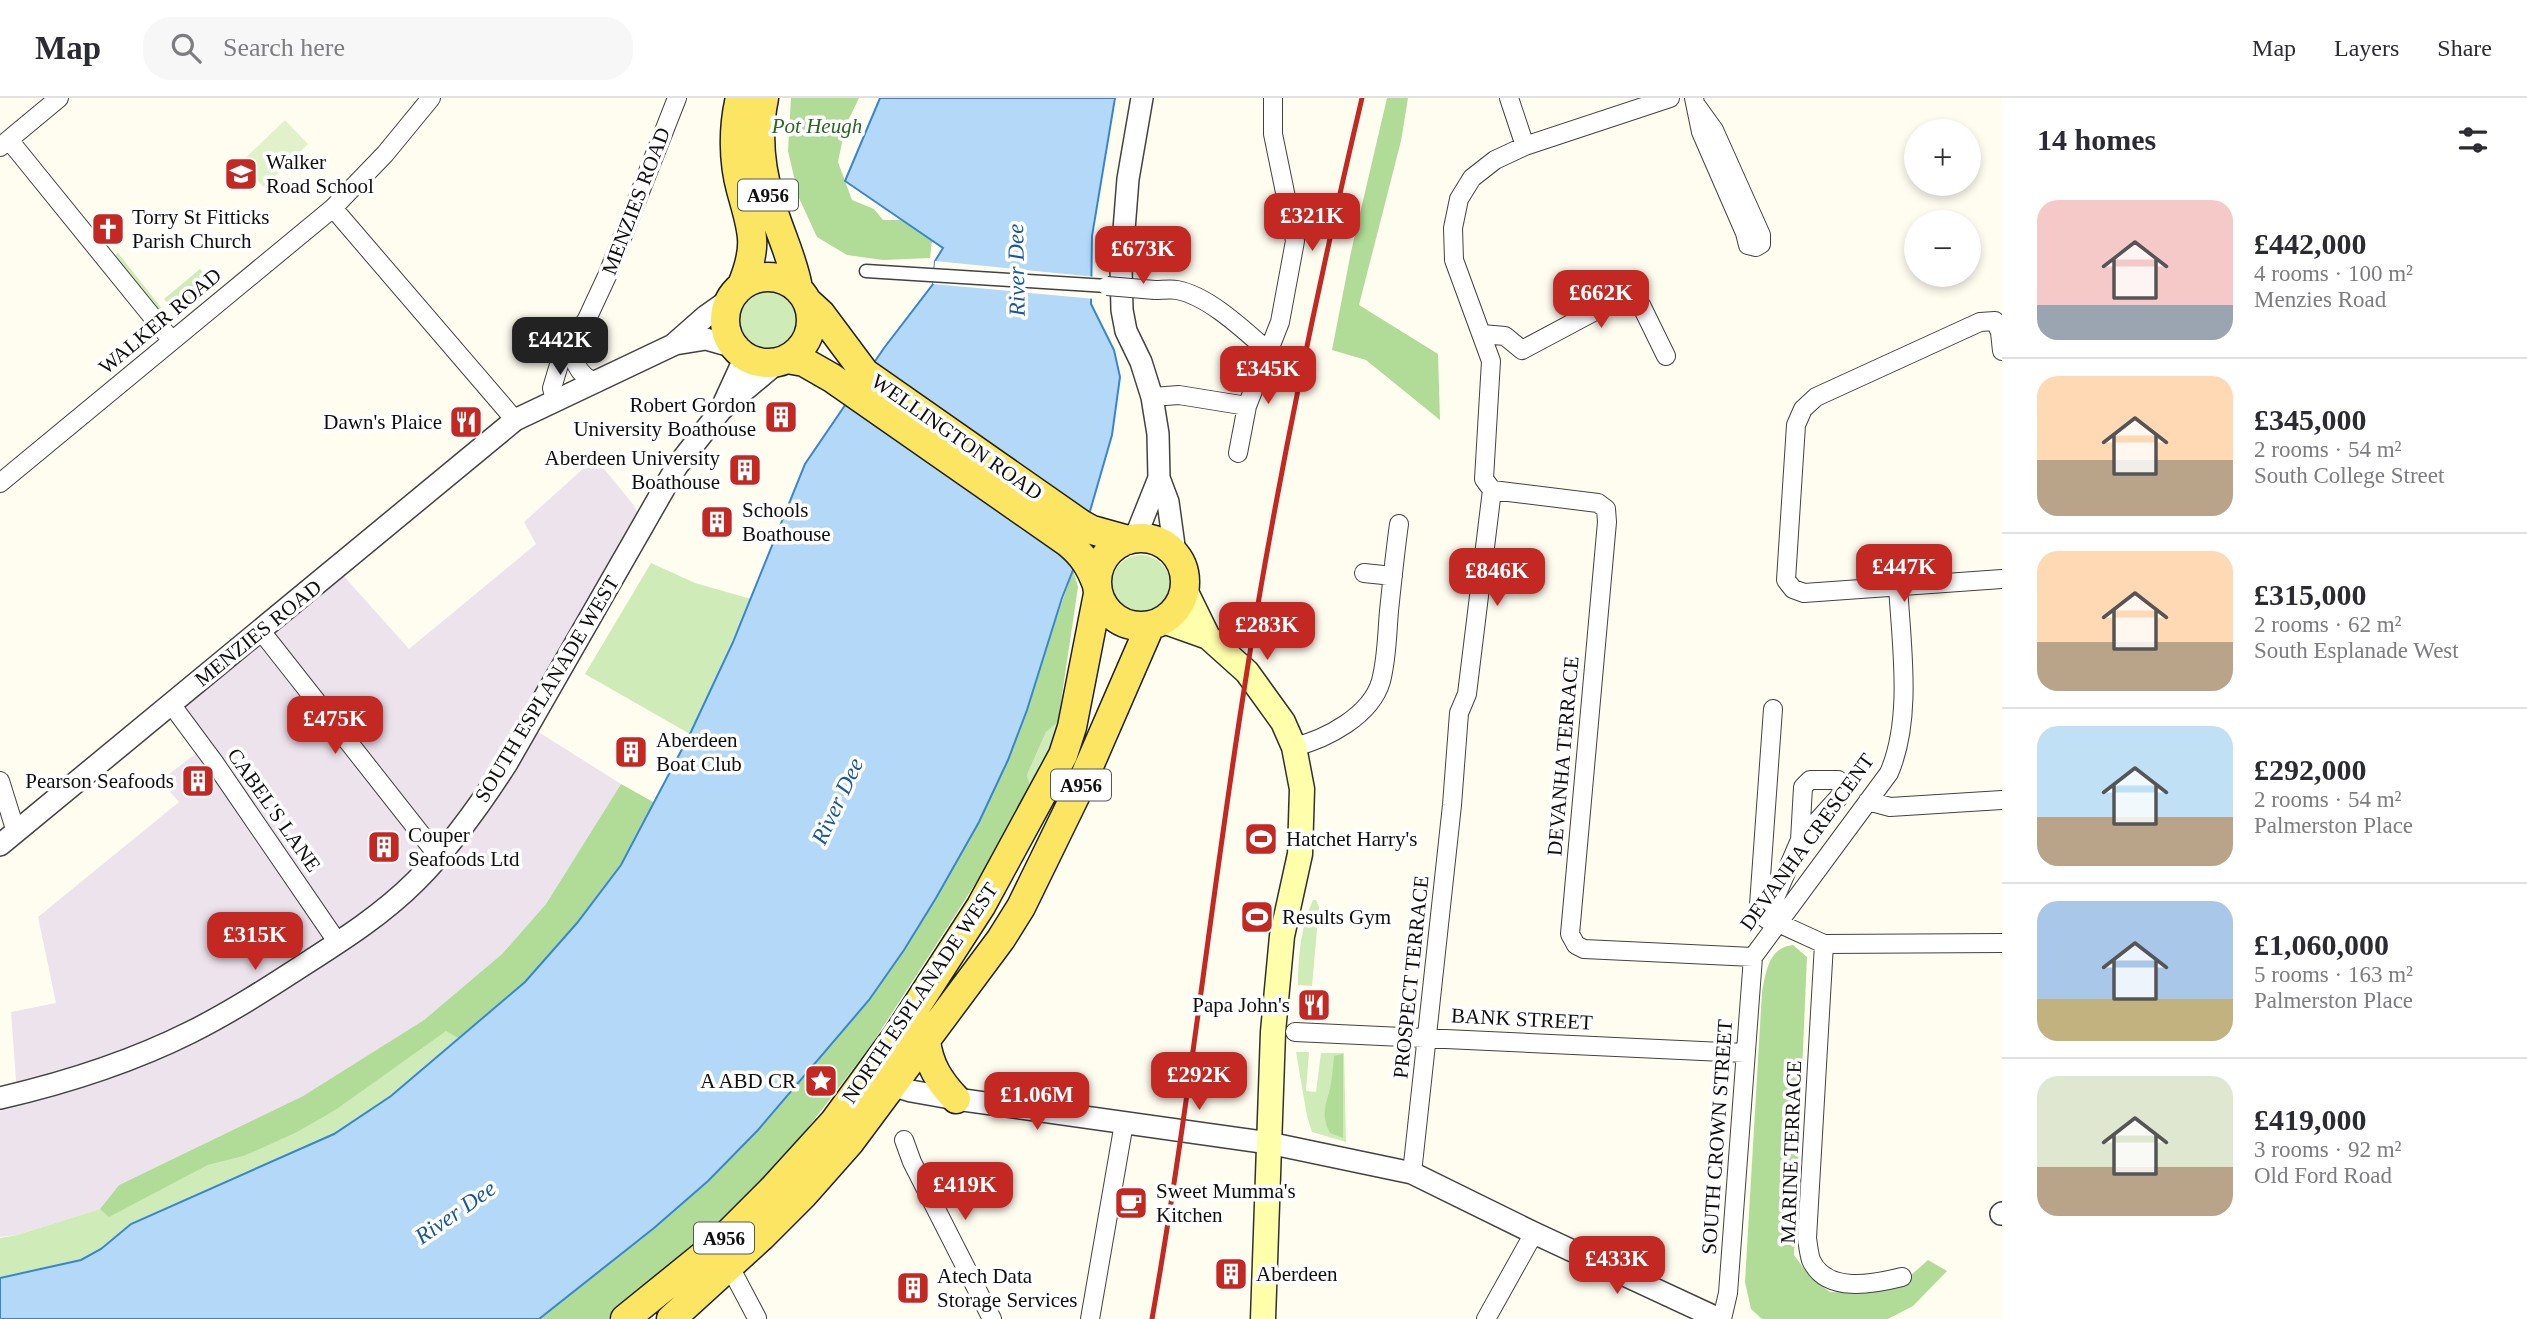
<!DOCTYPE html>
<meta charset="utf-8">
<style>
:root{--surface:#fff;--page:#f7f7f7;--text:#2b2b33;--muted:#7c7c81;--line:#e1e1e2;--accent:#c32922}
body{margin:0;font-family:"Times New Roman",serif;background:var(--page);color:var(--text);height:100vh;display:flex;flex-direction:column;font-size:26px;white-space:nowrap}
*{box-sizing:border-box;margin:0}
p{font-size:23px;color:var(--muted)}
.icon{flex:none;width:38px;height:38px;fill:none;stroke:currentColor;stroke-width:2;stroke-linecap:round;stroke-linejoin:round}
.map{position:relative;flex:1;overflow:hidden}
.details{display:flex;flex-direction:column;background:var(--surface);width:525px}
.details>*{flex:none}
.controls{position:absolute;left:1904px;top:21px;display:grid;gap:14px}
.controls a{display:grid;place-items:center;width:77px;height:77px;border-radius:50%;background:var(--surface);box-shadow:0 4px 10px #0003;font-size:35px}
.price{position:absolute;translate:-50% -60px;padding:0 16px;border-radius:14px;background:var(--accent);color:#fff;font-size:23px;line-height:46px;filter:drop-shadow(0 2px 4px #0008)}
.price::after{content:'';position:absolute;left:50%;top:42px;width:21px;height:16px;margin-left:-10px;background:inherit;clip-path:polygon(0 0,100% 0,50% 100%)}
.price.selected{background:#222;color:#fff}
ul{padding:0;list-style:none}
li{display:flex;align-items:center;gap:21px;height:175px;padding:0 35px}
li+li{border-top:2px solid var(--line)}
li span{display:grid;place-items:center;flex:none;width:196px;height:140px;border-radius:21px;color:#555}
li>.icon{margin-inline-start:auto}
span .icon{width:84px;height:84px;fill:#fffc;stroke-width:1}
li b{font-size:30px}
h2{display:flex;justify-content:space-between;align-items:center;height:84px;padding:0 35px;font-size:30px}
header{display:flex;align-items:center;gap:42px;box-sizing:border-box;height:98px;padding:0 35px;background:var(--surface);border-bottom:2px solid var(--line)}
header strong{font-size:33px}
nav{display:flex;gap:38px;margin-inline-start:auto;font-size:24px}
.search{width:490px;height:63px;background:var(--page);display:flex;align-items:center;gap:18px;box-sizing:border-box;padding:0 24px;border-radius:28px;color:var(--muted);font-size:26px}
main{display:flex;flex:1;min-height:0}
.map>svg:first-child{display:block}
.industrial{fill:#ede3ed}
.green{fill:#ceebb8}
.forest{fill:#b0dc97}
.pitch{fill:#e1f2cb}
.water{fill:#b3d8f8;stroke:#3886d1;stroke-width:2}
.pier{fill:#fffdf0}
.lines{fill:none;stroke-linecap:round;stroke-linejoin:round}
.pedestrian-casing{stroke:#424242;stroke-width:15}
.minor-casing{stroke:#424242;stroke-width:20}
.tertiary-casing{stroke:#424242;stroke-width:24}
.secondary-casing{stroke:#313131;stroke-width:27}
.primary-casing{stroke:#202020;stroke-width:31}
.pedestrian{stroke:#fff;stroke-width:12}
.minor{stroke:#fff;stroke-width:18}
.tertiary{stroke:#fff;stroke-width:21}
.secondary{stroke:#fffeab;stroke-width:24}
.primary{stroke:#fce563;stroke-width:28}
.rail{stroke:#c32922;stroke-width:5}
.minor-bridge-casing{stroke:#424242;stroke-width:20;stroke-linecap:butt}
.minor-bridge{stroke:#fff;stroke-width:18}
.labels{text-anchor:middle;stroke-width:7;stroke-linejoin:round;paint-order:stroke}
.shield{fill:#fff;stroke:#575757;stroke-width:2}
.shield-label{font-size:19px;font-weight:bold;fill:#0f0f0f}
.park-label{font-size:21px;font-style:italic;fill:#25691c;stroke:#fff}
.poi-label{font-size:21px;fill:#0f0f0f;stroke:#fff;text-anchor:start}
.street-label{font-size:21px;fill:#0f0f0f;stroke:#fff}
.water-label{font-size:23px;font-style:italic;fill:#1458a5;stroke:#fff}
</style>
<header>
<strong>Map</strong>
<div class="search"><svg class="icon" aria-label="search" viewBox="0 0 24 24"><circle cx="10" cy="10" r="6"/><path d="M15 15l6 6"/></svg>Search here</div>
<nav><a>Map</a><a>Layers</a><a>Share</a></nav>
</header>
<main>
<div class="map">
<svg width="2002" height="1221" viewBox="0 0 2002 1221">
<rect width="100%" height="100%" fill="#fffdf0"/>
<path class="industrial" d="M 595,360 L 632,405 L 644,425 L 529,628 L 621,686 L 546,806 L 502,856 L 424,922 L 303,998 L 119,1087 L 100,1111 L 17,1137 L 0,1139 L 0,1000 L 17,996 L 11,914 L 56,905 L 38,819 L 179,704 L 160,683 L 207,647 L 175,603 L 342,476 L 409,551 L 536,446 L 524,424 Z"/>
<path class="green" d="M 118,155 L 167,217 L 164,222 L 112,159 Z
M 200,171 L 213,186 L 177,216 L 164,201 Z
M738 221a29 29 0 1 1 58 0a29 29 0 1 1-58 0Z
M1112 486a29 29 0 1 1 58 0a29 29 0 1 1-58 0Z
M 651,465 L 695,485 L 751,501 L 690,636 L 585,576 Z
M 1058,624 L 1052,648 L 1030,688 L 1027,677 L 1046,634 Z
M 1313,802 L 1316,802 L 1319,809 L 1312,888 L 1298,887 C 1298,858 1301,828 1313,802 Z
M 446,932 L 458,940 L 391,998 L 334,1036 L 131,1126 L 101,1151 L 81,1162 L 0,1180 L 0,1140 L 17,1137 L 100,1111 L 110,1118 L 208,1067 L 244,1058 L 337,1011 Z
M 1296,954 L 1309,954 L 1306,993 L 1316,994 L 1321,955 L 1344,955 L 1346,1044 L 1312,1034 L 1307,1018 Z"/>
<path class="forest" d="M 791,0 L 859,0 L 845,29 L 838,64 L 852,102 L 874,111 L 883,122 L 902,122 L 932,143 L 930,160 L 883,162 L 847,157 L 817,139 L 799,100 L 788,53 Z
M 1387,0 L 1408,0 L 1401,43 L 1359,207 L 1438,256 L 1440,322 L 1366,262 L 1332,252 L 1351,154 Z
M 1073,472 L 1078,489 L 1058,624 L 1046,634 L 1027,677 L 1030,688 L 983,774 L 872,946 L 827,1005 L 758,1094 L 617,1214 L 608,1221 L 539,1221 L 654,1130 L 708,1083 L 758,1032 L 869,902 L 936,800 L 979,724 L 1008,662 Z
M 621,686 L 655,705 L 621,767 L 577,825 L 525,884 L 458,940 L 446,933 L 337,1011 L 297,1034 L 244,1058 L 208,1067 L 109,1119 L 100,1111 L 119,1087 L 303,998 L 424,922 L 502,856 L 546,806 Z
M 1793,847 L 1807,859 L 1794,1157 L 1811,1180 L 1830,1194 L 1867,1195 L 1900,1187 L 1928,1162 L 1947,1173 L 1913,1208 L 1888,1221 L 1762,1221 L 1751,1211 L 1745,1184 L 1762,894 C 1766,874 1769,849 1793,847 Z
M 1343,956 L 1343,1040 L 1330,1035 C 1321,1018 1325,1009 1330,991 C 1332,981 1333,969 1334,958 Z"/>
<path class="pitch" d="M 285,22 L 308,46 L 264,89 L 239,66 Z"/>
<path class="water" d="M 880,0 L 1115,0 L 1092,138 L 1091,206 L 1114,252 L 1120,279 L 1112,337 L 1073,472 L 1062,500 L 1027,612 L 1008,662 L 979,724 L 936,800 L 904,852 L 869,902 L 758,1032 L 708,1083 L 654,1130 L 539,1221 L 0,1221 L 0,1180 L 81,1162 L 101,1151 L 131,1126 L 334,1036 L 391,998 L 525,884 L 577,825 L 621,767 L 690,636 L 733,544 L 805,366 L 884,250 L 933,186 L 935,163 L 943,150 L 845,83 Z"/>
<path class="pier" d="M 935,163 L 1096,179 L 1095,201 L 933,186 Z"/>
<g class="lines">
<defs>
<path id="pedestrian" d="M 866,173 L 1107,188"/>
<path id="minor" d="M 1509,0 L 1525,48
M 1694,0 L 1701,34 L 1745,135 L 1748,147 L 1756,149 L 1761,146 L 1761,137 L 1714,32 L 1696,7
M 9,42 L 172,243
M 0,49 L 59,0
M 333,110 L 515,322
M 1155,192 C 1162,192 1171,191 1177,192 C 1209,198 1245,233 1268,253
M 1995,223 L 1980,224 L 1816,299 L 1803,311 L 1796,327 L 1786,482 L 1793,491 L 1804,495 L 2002,481
M 1995,223 L 2000,234 L 2002,253
M 1482,236 L 1505,238 L 1522,252 L 1614,203 L 1623,201 L 1641,207 L 1666,258
M 571,241 C 573,262 576,276 596,285
M 1152,299 L 1179,297 L 1247,308
M 555,303 L 552,290 L 561,260 L 587,221 L 607,178 L 677,0
M 1238,355 L 1247,308 L 1280,224 L 1295,143 L 1273,36 L 1273,0
M 0,385 L 333,110 L 385,56 L 431,0
M 1492,392 L 1598,405 L 1606,411 L 1607,424 L 1570,836 L 1576,847 L 1584,851 L 1753,859
M 1364,475 L 1393,478
M 261,533 L 439,759
M 171,606 L 214,664 L 338,845
M 1773,611 L 1759,807 L 1763,818 L 1824,846 L 2002,845
M 1294,649 C 1326,641 1371,618 1381,583 C 1387,560 1387,536 1389,513 C 1392,484 1395,455 1399,426
M 0,683 L 16,734
M 1868,703 L 1890,709 L 2002,702
M 1766,821 L 1800,742 L 1803,689 L 1810,682 L 1838,682 L 1843,692 L 1840,698 L 1800,742
M 1824,846 L 1807,1140 C 1808,1147 1809,1156 1811,1162 C 1826,1196 1874,1186 1902,1179
M 1753,859 L 1889,675 C 1913,620 1901,545 1898,487
M 1295,934 L 1745,955
M 904,1042 L 912,1064 L 992,1221
M 1412,1075 L 1452,707 L 1459,615 L 1467,596 L 1492,392 L 1484,381 L 1491,263 L 1454,162 L 1453,130 L 1459,101 L 1472,80 L 1495,62 L 1525,48 L 1670,0
M 730,1169 L 757,1220
M 1090,1221 L 1124,1025
M 1486,1221 L 1534,1135
M 1722,1221 L 1728,1195 L 1753,859"/>
<path id="tertiary" d="M 1142,0 L 1128,81 L 1121,170 L 1122,212 L 1126,233 L 1141,264 L 1152,299 L 1158,336 L 1159,380 L 1168,404 L 1175,455
M 675,246 L 706,241 L 734,249
M 723,307 L 745,259
M 1135,440 L 1159,380
M 0,747 L 515,322 L 673,247 L 706,218 L 730,201
M 879,983 L 911,993 L 956,1001 L 1269,1045 L 1412,1075 L 1534,1135 L 1719,1221
M 0,1000 C 65,985 131,964 191,934 C 231,914 268,890 305,866 C 344,841 383,816 416,783 C 451,748 480,707 507,665 L 677,368 L 721,312 L 777,265
M 2001,1116 L 2002,1115"/>
<path id="secondary" d="M 1185,492 L 1208,539 L 1247,574 L 1283,624 L 1294,649 L 1302,691 L 1300,756 L 1282,838 L 1273,934 L 1263,1221
M 1163,523 L 1208,539"/>
<path id="primary" d="M 740,0 C 733,29 733,63 741,92 C 752,132 759,146 742,187
M 764,0 C 757,34 760,69 770,102 C 778,132 793,160 798,190
M725 222a43 43 0 1 1 86 0a43 43 0 1 1-86 0Z
M 809,205 L 821,216 L 865,275 L 1081,426 L 1092,432 L 1128,442
M 787,261 L 804,264 L 832,280 L 1067,444 C 1083,457 1090,468 1097,487
M1097 484a44 44 0 1 1 88 0a44 44 0 1 1-88 0Z
M 926,943 C 929,967 939,983 956,1001
M 625,1221 L 720,1144 L 772,1092 L 834,1024 L 897,938 L 981,808 L 1063,657 L 1072,629 L 1098,496
M 671,1221 L 761,1139 L 804,1096 L 850,1044 L 1001,841 L 1021,809 L 1083,682 L 1150,528"/>
</defs>
<use href="#pedestrian" class="pedestrian-casing"/>
<use href="#minor" class="minor-casing"/>
<use href="#tertiary" class="tertiary-casing"/>
<use href="#secondary" class="secondary-casing"/>
<use href="#primary" class="primary-casing"/>
<use href="#pedestrian" class="pedestrian"/>
<use href="#minor" class="minor"/>
<use href="#tertiary" class="tertiary"/>
<use href="#secondary" class="secondary"/>
<use href="#primary" class="primary"/>
<path class="rail" d="M 1152,1221 C 1188,1016 1210,810 1242,605 C 1273,402 1315,200 1362,0"/>
<defs>
<path id="minor-bridge" d="M 1107,188 L 1155,192"/>
</defs>
<use href="#minor-bridge" class="minor-bridge-casing"/>
<use href="#minor-bridge" class="minor-bridge"/>
</g>
<defs>
<symbol id="school-square" viewBox="-11 -11 22 22"><rect x="-9" y="-9" width="18" height="18" rx="4" fill="#c32922" stroke="#fff"/><path d="M0-5L7-2L0 1L-7-2ZM-4 1L0 2.5L4 1V4Q0 6-4 4Z" fill="#fff"/></symbol>
<symbol id="church-square" viewBox="-11 -11 22 22"><rect x="-9" y="-9" width="18" height="18" rx="4" fill="#c32922" stroke="#fff"/><path d="M-1.2-6h2.4v3.5h3.3v2.4h-3.3V6h-2.4V-.1h-3.3v-2.4h3.3Z" fill="#fff"/></symbol>
<symbol id="building-square" viewBox="-11 -11 22 22"><rect x="-9" y="-9" width="18" height="18" rx="4" fill="#c32922" stroke="#fff"/><path d="M-4-6H4V6H1V3H-1V6H-4ZM-2.5-4.3h1.7v1.8h-1.7ZM.8-4.3h1.7v1.8H.8ZM-2.5-1h1.7V.8h-1.7ZM.8-1h1.7V.8H.8Z" fill="#fff"/></symbol>
<symbol id="restaurant-square" viewBox="-11 -11 22 22"><rect x="-9" y="-9" width="18" height="18" rx="4" fill="#c32922" stroke="#fff"/><path d="M-5-6h1v4h1v-4h1v4h1v-4h1v5L-1.5 .5V6h-2V.5L-5-1ZM5-6V6H3V1.5H1.5Q1.5-4 5-6Z" fill="#fff"/></symbol>
<symbol id="stadium-square" viewBox="-11 -11 22 22"><rect x="-9" y="-9" width="18" height="18" rx="4" fill="#c32922" stroke="#fff"/><path d="M0-5a6.5 5 0 1 0 0 10a6.5 5 0 1 0 0-10ZM-3.5-1.8h7v3.6h-7Z" fill="#fff"/></symbol>
<symbol id="sight-square" viewBox="-11 -11 22 22"><rect x="-9" y="-9" width="18" height="18" rx="4" fill="#c32922" stroke="#fff"/><path d="M0-6L1.8-2.2L6-1.7L2.9 1.2L3.7 5.4L0 3.3L-3.7 5.4L-2.9 1.2L-6-1.7L-1.8-2.2Z" fill="#fff"/></symbol>
<symbol id="cafe-square" viewBox="-11 -11 22 22"><rect x="-9" y="-9" width="18" height="18" rx="4" fill="#c32922" stroke="#fff"/><path d="M-5.5-4.5H6V0H3Q3 3.5 0 3.5H-2.5Q-5.5 3.5-5.5 0ZM3-3.2v2h1.7v-2ZM-6 4.5H4V6H-6Z" fill="#fff"/></symbol>
</defs>
<g fill-rule="evenodd">
<use href="#school-square" x="222" y="57" width="38" height="38"/>
<use href="#church-square" x="89" y="112" width="38" height="38"/>
<use href="#building-square" x="762" y="300" width="38" height="38"/>
<use href="#restaurant-square" x="447" y="305" width="38" height="38"/>
<use href="#building-square" x="726" y="353" width="38" height="38"/>
<use href="#building-square" x="698" y="405" width="38" height="38"/>
<use href="#building-square" x="612" y="635" width="38" height="38"/>
<use href="#building-square" x="179" y="664" width="38" height="38"/>
<use href="#stadium-square" x="1242" y="722" width="38" height="38"/>
<use href="#building-square" x="365" y="730" width="38" height="38"/>
<use href="#stadium-square" x="1238" y="800" width="38" height="38"/>
<use href="#restaurant-square" x="1295" y="888" width="38" height="38"/>
<use href="#sight-square" x="802" y="964" width="38" height="38"/>
<use href="#cafe-square" x="1112" y="1086" width="38" height="38"/>
<use href="#building-square" x="1212" y="1157" width="38" height="38"/>
<use href="#building-square" x="894" y="1171" width="38" height="38"/>
</g>
<g class="labels">
<g class="shield">
<rect x="738" y="81.5" width="60" height="31" rx="5"/>
<rect x="1051" y="671.5" width="60" height="31" rx="5"/>
<rect x="694" y="1124.5" width="60" height="31" rx="5"/>
</g>
<g class="shield-label">
<text x="768" y="104">A956</text>
<text x="1081" y="694">A956</text>
<text x="724" y="1147">A956</text>
</g>
<g class="park-label">
<text x="817" y="35">Pot Heugh</text>
</g>
<g class="poi-label">
<text x="266" y="71">Walker<tspan x="266" dy="24">Road School</tspan></text>
<text x="132" y="126">Torry St Fitticks<tspan x="132" dy="24">Parish Church</tspan></text>
<text x="756" y="314" text-anchor="end">Robert Gordon<tspan x="756" dy="24">University Boathouse</tspan></text>
<text x="442" y="331" text-anchor="end">Dawn's Plaice</text>
<text x="720" y="367" text-anchor="end">Aberdeen University<tspan x="720" dy="24">Boathouse</tspan></text>
<text x="742" y="419">Schools<tspan x="742" dy="24">Boathouse</tspan></text>
<text x="656" y="649">Aberdeen<tspan x="656" dy="24">Boat Club</tspan></text>
<text x="174" y="690" text-anchor="end">Pearson Seafoods</text>
<text x="408" y="744">Couper<tspan x="408" dy="24">Seafoods Ltd</tspan></text>
<text x="1286" y="748">Hatchet Harry's</text>
<text x="1282" y="826">Results Gym</text>
<text x="1290" y="914" text-anchor="end">Papa John's</text>
<text x="796" y="990" text-anchor="end">A ABD CR</text>
<text x="1156" y="1100">Sweet Mumma's<tspan x="1156" dy="24">Kitchen</tspan></text>
<text x="1256" y="1183">Aberdeen</text>
<text x="937" y="1185">Atech Data<tspan x="937" dy="24">Storage Services</tspan></text>
</g>
<g class="street-label">
<text transform="translate(636 103) rotate(-69)" y="7">MENZIES ROAD</text>
<text transform="translate(160 223) rotate(-40)" y="7">WALKER ROAD</text>
<text transform="translate(957 339) rotate(35)" y="7">WELLINGTON ROAD</text>
<text transform="translate(258 535) rotate(-39)" y="7">MENZIES ROAD</text>
<text transform="translate(547 591) rotate(-59)" y="7">SOUTH ESPLANADE WEST</text>
<text transform="translate(1563 658) rotate(-85)" y="7">DEVANHA TERRACE</text>
<text transform="translate(274 712) rotate(55)" y="7">CABEL'S LANE</text>
<text transform="translate(1807 744) rotate(-54)" y="7">DEVANHA CRESCENT</text>
<text transform="translate(1411 879) rotate(-84)" y="7">PROSPECT TERRACE</text>
<text transform="translate(920 895) rotate(-56)" y="7">NORTH ESPLANADE WEST</text>
<text transform="translate(1522 921) rotate(3)" y="7">BANK STREET</text>
<text transform="translate(1717 1039) rotate(-86)" y="7">SOUTH CROWN STREET</text>
<text transform="translate(1791 1054) rotate(-88)" y="7">MARINE TERRACE</text>
</g>
<g class="water-label">
<text transform="translate(1016 172) rotate(-91)" y="8">River Dee</text>
<text transform="translate(837 703) rotate(-65)" y="8">River Dee</text>
<text transform="translate(455 1114) rotate(-35)" y="8">River Dee</text>
</g>
</g>
</svg>
<div class="controls">
<a>+</a>
<a>−</a>
</div>
<b class="price" style="left:1312px;top:155px">£321K</b>
<b class="price" style="left:1143px;top:188px">£673K</b>
<b class="price" style="left:1601px;top:232px">£662K</b>
<b class="price selected" style="left:560px;top:279px">£442K</b>
<b class="price" style="left:1268px;top:308px">£345K</b>
<b class="price" style="left:1904px;top:506px">£447K</b>
<b class="price" style="left:1497px;top:510px">£846K</b>
<b class="price" style="left:1267px;top:564px">£283K</b>
<b class="price" style="left:335px;top:658px">£475K</b>
<b class="price" style="left:255px;top:874px">£315K</b>
<b class="price" style="left:1199px;top:1014px">£292K</b>
<b class="price" style="left:1037px;top:1034px">£1.06M</b>
<b class="price" style="left:965px;top:1124px">£419K</b>
<b class="price" style="left:1617px;top:1198px">£433K</b>
</div>
<section class="details">
<h2>14 homes<svg class="icon" aria-label="filters" viewBox="0 0 24 24"><path d="M4 7h16M4 17h16"/><circle cx="9" cy="7" r="2"/><circle cx="15" cy="17" r="2"/></svg></h2>
<ul>
<li><span style="background:linear-gradient(#f6c9c9 75%,#9aa5b1 0)"><svg class="icon" aria-label="home" viewBox="0 0 24 24"><path d="M3 11l9-7 9 7M6 9v11h12V9"/></svg></span><div><b>£442,000</b><p>4 rooms · 100 m²</p><p>Menzies Road</p></div></li>
<li><span style="background:linear-gradient(#ffd9b3 60%,#b9a48a 0)"><svg class="icon" aria-label="home" viewBox="0 0 24 24"><path d="M3 11l9-7 9 7M6 9v11h12V9"/></svg></span><div><b>£345,000</b><p>2 rooms · 54 m²</p><p>South College Street</p></div></li>
<li><span style="background:linear-gradient(#ffd9b3 65%,#b9a48a 0)"><svg class="icon" aria-label="home" viewBox="0 0 24 24"><path d="M3 11l9-7 9 7M6 9v11h12V9"/></svg></span><div><b>£315,000</b><p>2 rooms · 62 m²</p><p>South Esplanade West</p></div></li>
<li><span style="background:linear-gradient(#bfe0f5 65%,#b9a48a 0)"><svg class="icon" aria-label="home" viewBox="0 0 24 24"><path d="M3 11l9-7 9 7M6 9v11h12V9"/></svg></span><div><b>£292,000</b><p>2 rooms · 54 m²</p><p>Palmerston Place</p></div></li>
<li><span style="background:linear-gradient(#a9c7e8 70%,#c2b280 0)"><svg class="icon" aria-label="home" viewBox="0 0 24 24"><path d="M3 11l9-7 9 7M6 9v11h12V9"/></svg></span><div><b>£1,060,000</b><p>5 rooms · 163 m²</p><p>Palmerston Place</p></div></li>
<li><span style="background:linear-gradient(#dfe7d0 65%,#b9a48a 0)"><svg class="icon" aria-label="home" viewBox="0 0 24 24"><path d="M3 11l9-7 9 7M6 9v11h12V9"/></svg></span><div><b>£419,000</b><p>3 rooms · 92 m²</p><p>Old Ford Road</p></div></li>
</ul>
</section>
</main>
